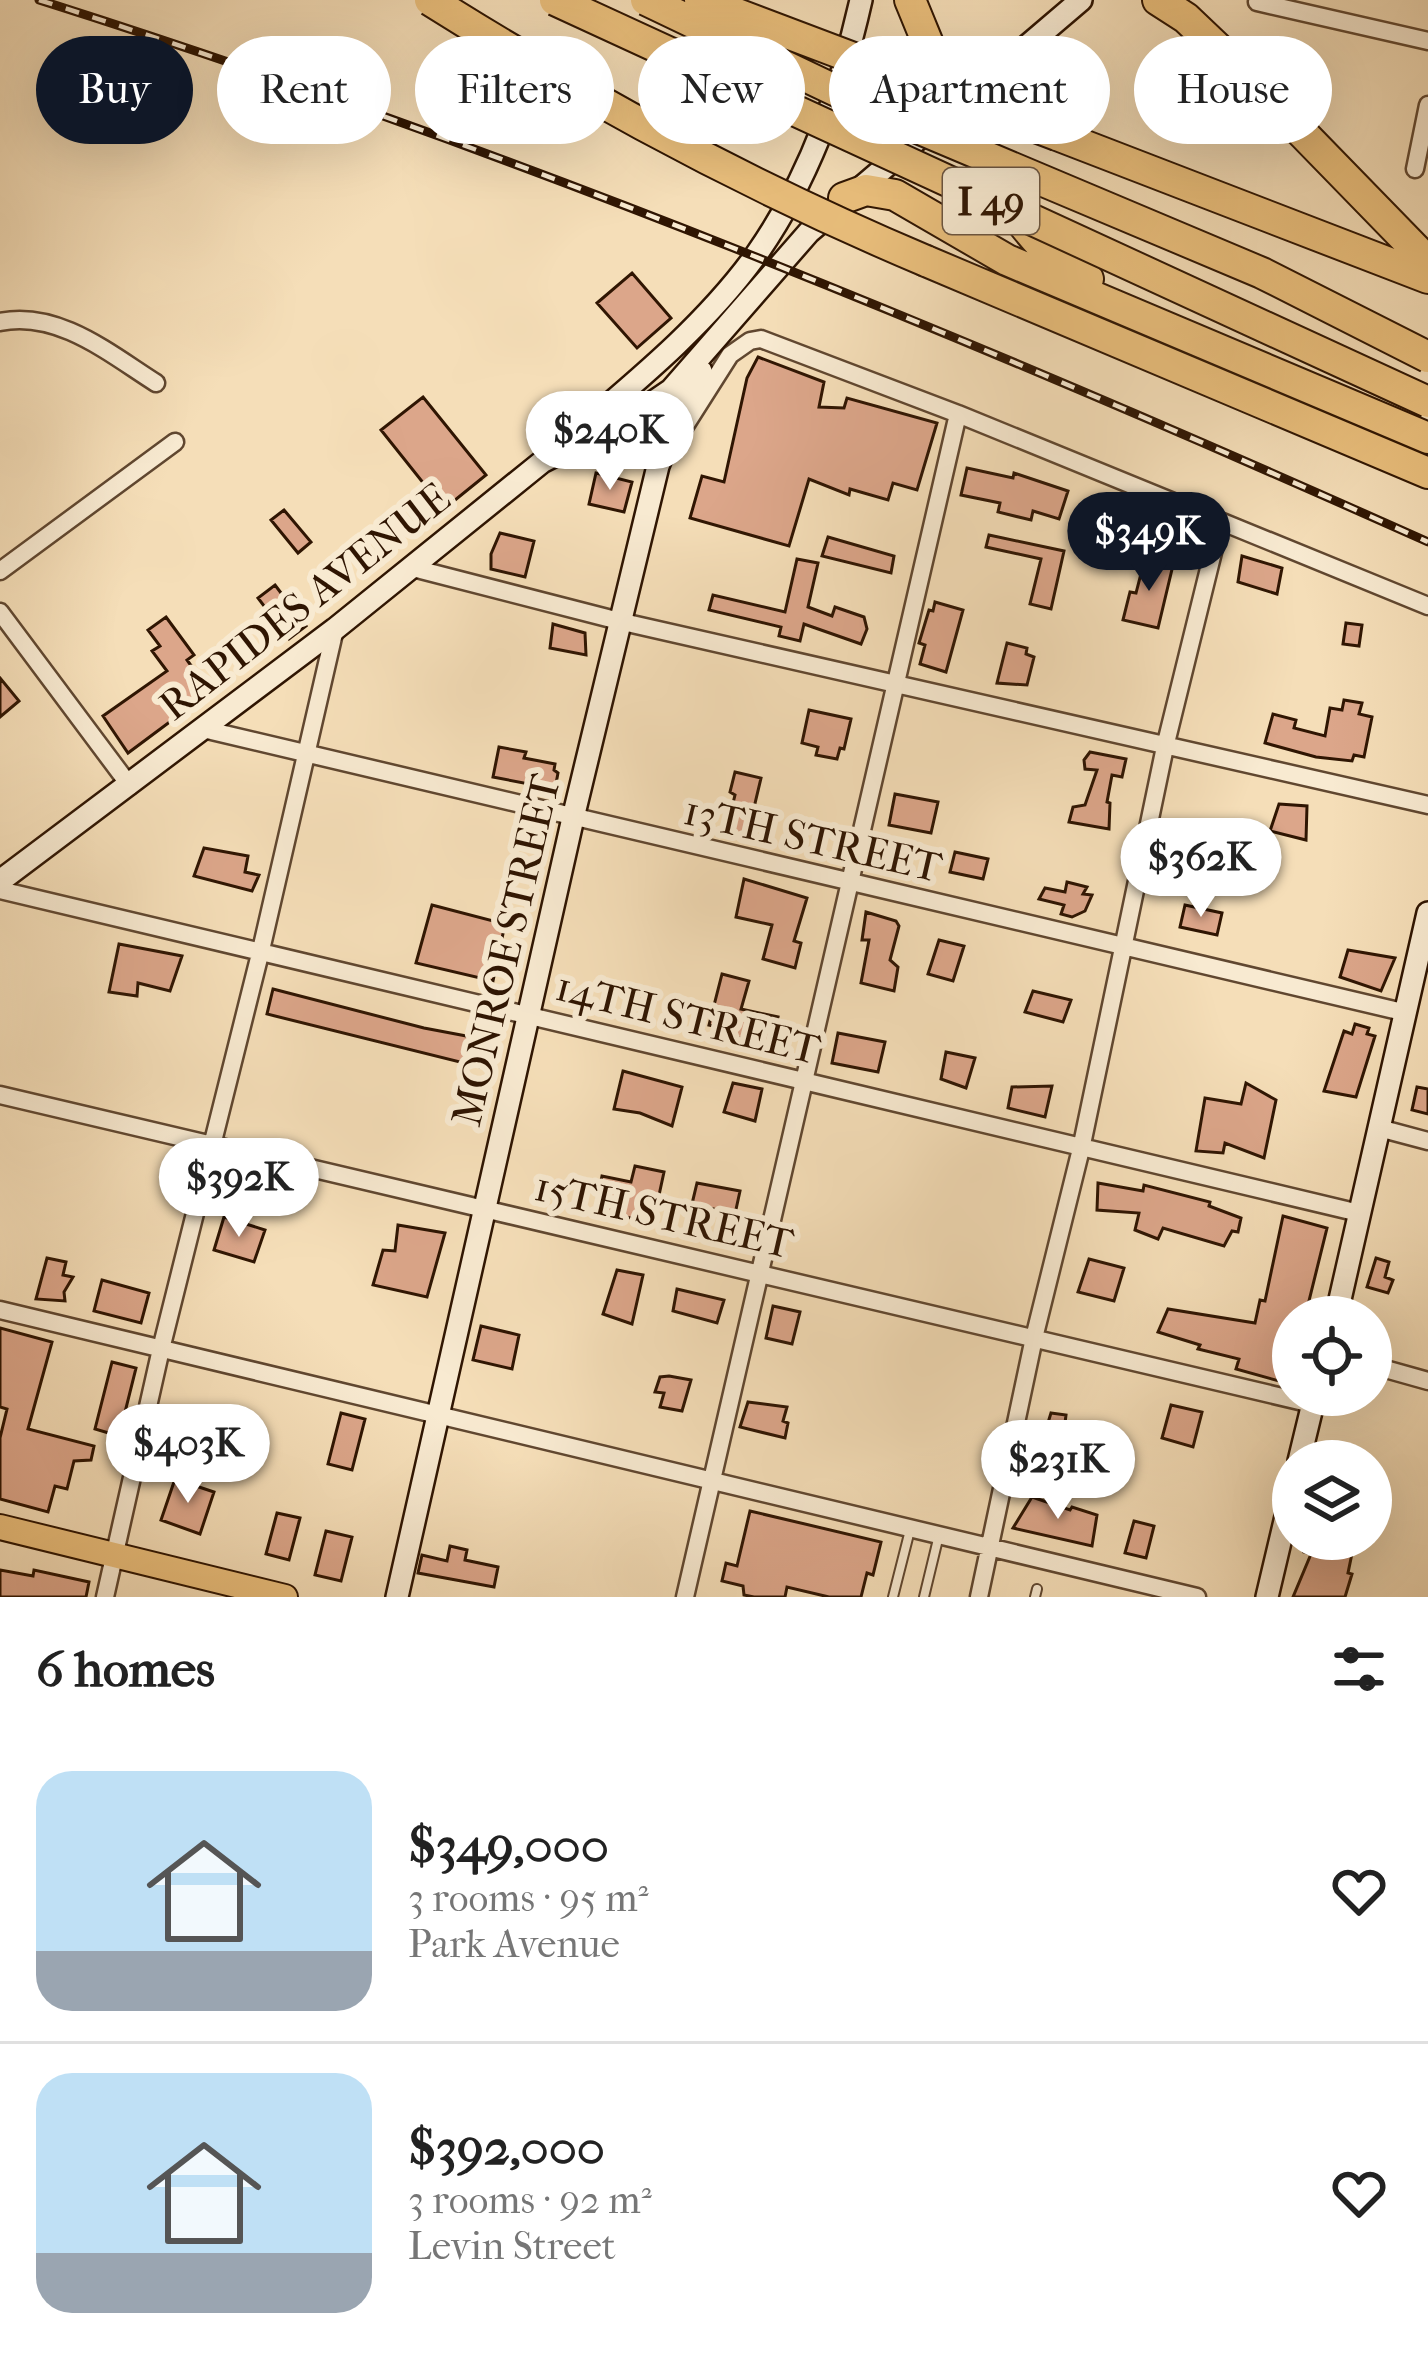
<!DOCTYPE html>
<meta charset="utf-8">
<style>
:root{--surface:#fff;--page:#f2f2f2;--text:#222;--muted:#767676;--line:#e0e0e0;--accent:#111827}
body{margin:0;font-family:"IM FELL French Canon",serif;background:var(--page);color:var(--text);height:100vh;display:flex;flex-direction:column;font-size:45px;white-space:nowrap}
*{box-sizing:border-box;margin:0}
p{font-size:39px;color:var(--muted)}
.icon{flex:none;width:66px;height:66px;fill:none;stroke:currentColor;stroke-width:2;stroke-linecap:round;stroke-linejoin:round}
.map{position:relative;height:1597px;overflow:hidden}
.drawer{display:flex;flex-direction:column;background:var(--surface);flex:1}
.drawer>*{flex:none}
.banner{position:absolute;left:36px;top:36px;width:1356px;height:108px;display:flex;gap:24px}
.fabs{position:absolute;left:1272px;top:1296px;display:grid;gap:24px}
.fabs a{display:grid;place-items:center;width:120px;height:120px;border-radius:50%;background:var(--surface);box-shadow:0 12px 48px #0002;font-size:60px}
.price{position:absolute;translate:-50% -102px;padding:0 27px;border-radius:42px;background:#fff;color:#222;font-size:39px;line-height:78px;filter:drop-shadow(0 3px 6px #0008)}
.price::after{content:'';position:absolute;left:50%;top:72px;width:36px;height:27px;margin-left:-18px;background:inherit;clip-path:polygon(0 0,100% 0,50% 100%)}
.price.current{background:var(--accent);color:#fff}
ul{padding:0;list-style:none}
li{display:flex;align-items:center;gap:36px;height:300px;padding:0 36px}
li+li{border-top:3px solid var(--line)}
li span{display:grid;place-items:center;flex:none;width:336px;height:240px;border-radius:36px;color:#555}
li>.icon{margin-inline-start:auto}
span .icon{width:144px;height:144px;fill:#fffc;stroke-width:1}
li b{font-size:51px}
h2{display:flex;justify-content:space-between;align-items:center;height:144px;padding:0 36px;font-size:51px}
.tag{padding:0 42px;border-radius:54px;background:var(--surface);box-shadow:0 12px 48px #0002;font-size:42px;line-height:108px}
.tag.current{background:var(--accent);color:#fff}
.map>svg:first-child{display:block}
.building{fill:#dca68a;stroke:#2f1502;stroke-width:3}
.lines{fill:none;stroke-linecap:round;stroke-linejoin:round}
.lane-casing{stroke:#604730;stroke-width:12}
.street-casing{stroke:#604730;stroke-width:21}
.secondary-casing{stroke:#2f1502;stroke-width:26}
.primary-casing{stroke:#2f1502;stroke-width:28}
.highway-casing{stroke:#2f1502;stroke-width:34}
.lane{stroke:#f8ead1;stroke-width:8}
.street{stroke:#f8ead1;stroke-width:16}
.secondary{stroke:#f8ead1;stroke-width:21}
.primary{stroke:#eabf7c;stroke-width:24}
.highway{stroke:#eabf7c;stroke-width:30}
.rail-casing{stroke:#2f1502;stroke-width:9}
.rail{stroke:#f8ead1;stroke-width:4.5;stroke-dasharray:14;stroke-linecap:butt}
.highway-bridge-casing{stroke:#2f1502;stroke-width:34;stroke-linecap:butt}
.highway-bridge{stroke:#eabf7c;stroke-width:30}
.labels{text-anchor:middle;stroke-width:12;stroke-linejoin:round;paint-order:stroke}
.shield{fill:#f8ead1;stroke:#6b5540;stroke-width:3}
.shield-label{font-size:39px;font-weight:bold;fill:#2f1502}
.street-label{font-size:42px;fill:#2f1502;stroke:#f8ead1}
</style>
<div class="map">
<svg width="1428" height="1597" viewBox="0 0 1428 1597">
<rect width="100%" height="100%" fill="#f5deb8"/>
<filter id="stains"><feTurbulence type="fractalNoise" baseFrequency=".00167" numOctaves="4"/><feColorMatrix values="0 0 0 0 .2 0 0 0 0 .09 0 0 0 0 .02 0 0 0 .5 -.17"/></filter>
<radialGradient id="worn" r=".72"><stop offset=".6" stop-color="#630" stop-opacity="0"/><stop offset="1" stop-color="#630" stop-opacity=".3"/></radialGradient>
<path class="building" d="M 632,273 L 671,318 L 637,348 L 597,303 Z
M 758,357 L 824,382 L 819,407 L 844,408 L 847,398 L 937,423 L 917,490 L 893,483 L 888,500 L 850,489 L 849,495 L 809,479 L 789,546 L 690,518 L 702,476 L 724,482 L 747,378 Z
M 423,397 L 486,475 L 444,509 L 381,430 Z
M 967,468 L 1013,478 L 1014,473 L 1068,491 L 1059,519 L 1033,511 L 1031,520 L 998,512 L 1000,503 L 961,495 Z
M 596,473 L 632,482 L 624,512 L 589,504 Z
M 284,510 L 311,542 L 298,553 L 271,520 Z
M 500,533 L 534,541 L 525,577 L 491,569 L 491,554 Z
M 989,535 L 1064,551 L 1051,609 L 1030,604 L 1041,559 L 986,547 Z
M 828,537 L 894,556 L 891,573 L 822,556 Z
M 1242,556 L 1282,568 L 1277,594 L 1238,582 Z
M 1145,558 L 1173,565 L 1158,628 L 1123,620 L 1130,592 L 1136,593 Z
M 797,559 L 818,563 L 808,607 L 832,616 L 835,607 L 864,617 L 867,629 L 861,644 L 804,624 L 800,641 L 779,636 L 781,627 L 709,610 L 713,595 L 785,612 Z
M 275,585 L 306,626 L 289,639 L 258,598 Z
M 935,602 L 963,610 L 946,672 L 920,664 L 925,645 L 919,643 L 929,610 L 933,611 Z
M 166,617 L 194,655 L 187,660 L 210,692 L 128,753 L 103,716 L 167,671 L 152,651 L 160,646 L 148,630 Z
M 1346,623 L 1362,625 L 1359,646 L 1343,644 Z
M 553,624 L 585,633 L 586,655 L 550,648 Z
M 1007,643 L 1027,648 L 1026,654 L 1034,657 L 1027,685 L 997,683 Z
M 0,678 L 19,701 L 0,717 Z
M 1344,700 L 1362,703 L 1359,714 L 1372,717 L 1364,757 L 1354,755 L 1352,761 L 1316,757 L 1265,743 L 1273,714 L 1296,720 L 1294,728 L 1325,736 L 1330,708 L 1342,710 Z
M 809,710 L 851,719 L 844,749 L 840,748 L 837,759 L 816,755 L 818,747 L 802,743 Z
M 499,747 L 526,752 L 524,758 L 555,764 L 554,770 L 558,773 L 555,789 L 493,777 Z
M 1090,752 L 1126,759 L 1122,777 L 1112,775 L 1107,802 L 1110,803 L 1109,829 L 1069,822 L 1073,807 L 1085,805 L 1097,770 L 1085,769 L 1084,760 Z
M 735,772 L 761,778 L 747,837 L 726,832 L 735,795 L 730,792 Z
M 895,794 L 938,802 L 931,833 L 889,825 Z
M 1279,804 L 1307,806 L 1306,840 L 1270,831 Z
M 204,848 L 248,856 L 245,872 L 259,875 L 252,891 L 194,876 Z
M 955,852 L 988,859 L 983,879 L 950,872 Z
M 744,879 L 807,898 L 794,941 L 801,943 L 795,968 L 763,959 L 772,925 L 736,917 Z
M 1067,882 L 1087,887 L 1083,894 L 1092,895 L 1085,911 L 1072,917 L 1061,914 L 1064,905 L 1039,899 L 1045,888 L 1065,892 Z
M 432,905 L 505,924 L 493,981 L 416,963 Z
M 1185,905 L 1222,913 L 1217,935 L 1180,927 Z
M 866,912 L 896,921 L 899,926 L 890,960 L 898,967 L 894,991 L 861,983 L 869,940 L 862,940 Z
M 939,940 L 964,946 L 953,981 L 928,974 Z
M 119,944 L 182,956 L 170,991 L 138,983 L 137,996 L 109,992 Z
M 1348,950 L 1395,958 L 1381,991 L 1340,977 Z
M 722,974 L 749,981 L 741,1009 L 778,1017 L 771,1045 L 726,1035 L 728,1029 L 709,1025 Z
M 273,989 L 424,1028 L 498,1042 L 492,1070 L 267,1014 Z
M 1033,991 L 1071,1000 L 1063,1022 L 1025,1012 Z
M 1355,1024 L 1369,1028 L 1367,1034 L 1375,1036 L 1356,1097 L 1324,1091 L 1344,1031 L 1352,1034 Z
M 838,1033 L 885,1042 L 878,1072 L 832,1063 Z
M 946,1052 L 975,1058 L 966,1088 L 941,1079 Z
M 623,1071 L 682,1087 L 672,1126 L 640,1113 L 614,1109 Z
M 733,1083 L 762,1089 L 755,1121 L 724,1112 Z
M 1246,1083 L 1276,1100 L 1264,1158 L 1225,1143 L 1223,1153 L 1196,1151 L 1205,1098 L 1241,1104 Z
M 1052,1086 L 1045,1117 L 1008,1108 L 1012,1087 Z
M 1417,1087 L 1428,1089 L 1428,1114 L 1412,1110 Z
M 635,1166 L 664,1172 L 653,1223 L 595,1210 L 602,1176 L 631,1182 Z
M 697,1183 L 740,1191 L 735,1214 L 692,1204 Z
M 1098,1183 L 1143,1191 L 1144,1185 L 1210,1202 L 1209,1206 L 1241,1218 L 1238,1232 L 1232,1231 L 1224,1246 L 1163,1228 L 1158,1239 L 1135,1230 L 1139,1213 L 1097,1210 Z
M 1283,1216 L 1327,1228 L 1305,1317 L 1293,1317 L 1293,1332 L 1279,1381 L 1236,1369 L 1239,1359 L 1198,1349 L 1200,1345 L 1158,1332 L 1168,1309 L 1255,1323 L 1260,1300 L 1265,1301 Z
M 224,1217 L 265,1230 L 254,1262 L 214,1250 Z
M 398,1225 L 445,1233 L 427,1297 L 373,1285 L 383,1250 L 395,1251 Z
M 47,1258 L 66,1262 L 63,1275 L 73,1277 L 64,1292 L 65,1301 L 36,1299 Z
M 1376,1258 L 1389,1262 L 1385,1277 L 1393,1280 L 1388,1293 L 1367,1287 Z
M 1089,1259 L 1124,1268 L 1114,1301 L 1078,1292 Z
M 617,1270 L 643,1275 L 632,1324 L 603,1314 Z
M 102,1280 L 149,1293 L 141,1323 L 94,1311 Z
M 677,1289 L 724,1300 L 717,1323 L 673,1311 Z
M 773,1306 L 800,1312 L 792,1344 L 766,1338 Z
M 481,1326 L 519,1335 L 512,1369 L 473,1360 Z
M 0,1328 L 52,1342 L 28,1429 L 94,1446 L 91,1460 L 74,1461 L 67,1489 L 55,1486 L 48,1512 L 0,1499 L 0,1438 L 7,1409 L 0,1407 Z
M 112,1362 L 136,1368 L 119,1436 L 95,1429 Z
M 669,1376 L 691,1380 L 682,1411 L 660,1407 L 664,1393 L 655,1392 L 660,1377 Z
M 748,1402 L 787,1407 L 783,1421 L 788,1423 L 785,1438 L 740,1427 Z
M 1171,1405 L 1202,1412 L 1193,1447 L 1162,1438 Z
M 341,1413 L 365,1419 L 352,1470 L 328,1464 Z
M 1051,1413 L 1066,1415 L 1065,1423 L 1081,1428 L 1075,1450 L 1043,1439 Z
M 175,1479 L 214,1492 L 200,1534 L 161,1520 Z
M 1032,1497 L 1070,1510 L 1072,1507 L 1097,1515 L 1092,1546 L 1013,1528 Z
M 750,1511 L 881,1542 L 873,1575 L 867,1573 L 861,1597 L 829,1597 L 787,1587 L 785,1597 L 754,1597 L 744,1595 L 743,1586 L 722,1581 L 726,1563 L 737,1566 Z
M 277,1513 L 300,1518 L 289,1560 L 266,1554 Z
M 1134,1521 L 1154,1526 L 1146,1558 L 1125,1553 Z
M 326,1531 L 352,1537 L 341,1581 L 315,1575 Z
M 1309,1539 L 1355,1539 L 1348,1573 L 1352,1574 L 1345,1597 L 1293,1597 L 1311,1554 L 1304,1552 Z
M 450,1546 L 467,1550 L 465,1560 L 498,1567 L 494,1587 L 418,1573 L 422,1555 L 447,1561 Z
M 0,1570 L 33,1576 L 34,1570 L 89,1582 L 86,1597 L 0,1597 Z"/>
<g class="lines">
<defs>
<path id="lane" d="M 893,1597 L 910,1530
M 924,1597 L 939,1535
M 1035,1597 L 1037,1589"/>
<path id="street" d="M 1257,2 L 1428,41
M 1415,169 L 1428,105
M 0,322 C 58,310 110,354 156,383
M 669,451 L 730,355 L 750,341 L 761,339 L 958,414 L 1428,606
M 413,568 L 623,622 L 1428,805
M 0,571 L 175,442
M 0,612 L 130,786
M 203,729 L 1407,1013
M 0,890 L 1359,1213
M 0,1095 L 1312,1404
M 1379,1128 L 1428,1141
M 0,1310 L 1197,1597
M 1371,1365 L 1428,1381
M 105,1597 L 161,1349 L 261,950 L 335,629
M 685,1597 L 958,414
M 979,1597 L 1034,1338 L 1081,1149 L 1165,747 L 1220,524"/>
<path id="secondary" d="M 565,442 C 633,384 704,327 756,255 C 809,180 841,89 861,0
M 0,881 L 335,629 L 542,462 L 633,416 L 671,390 L 809,232 L 1081,0
M 1336,1317 L 1428,913
M 1299,1461 L 1315,1395
M 397,1597 L 573,818 L 658,466 L 687,394 L 701,371
M 1267,1597 L 1293,1487"/>
<path id="primary" d="M 0,1527 L 285,1597"/>
<path id="highway" d="M 910,0 C 945,84 979,179 1042,246 C 1055,259 1073,269 1088,279
M 1158,0 L 1186,18 L 1247,76 L 1428,262
M 1057,135 L 1428,278
M 844,198 L 866,190 L 895,195 L 1007,260 L 1428,438
M 926,261 L 1428,473"/>
</defs>
<use href="#lane" class="lane-casing"/>
<use href="#street" class="street-casing"/>
<use href="#secondary" class="secondary-casing"/>
<use href="#primary" class="primary-casing"/>
<use href="#highway" class="highway-casing"/>
<use href="#lane" class="lane"/>
<use href="#street" class="street"/>
<use href="#secondary" class="secondary"/>
<use href="#primary" class="primary"/>
<use href="#highway" class="highway"/>
<defs>
<path id="rail" d="M 39,0 C 514,150 974,339 1428,542"/>
</defs>
<use href="#rail" class="rail-casing"/>
<use href="#rail" class="rail"/>
<defs>
<path id="highway-bridge" d="M 430,0 C 587,99 755,189 926,261
M 555,0 L 1428,402
M 646,0 L 887,115 L 1262,273 L 1428,357
M 700,0 L 1057,135"/>
</defs>
<use href="#highway-bridge" class="highway-bridge-casing"/>
<use href="#highway-bridge" class="highway-bridge"/>
</g>
<g class="labels">
<rect class="shield" x="943" y="168" width="96" height="66" rx="9"/>
<g class="shield-label">
<text x="991" y="215">I 49</text>
</g>
<g class="street-label">
<text transform="translate(304 601) rotate(-38)" y="15">RAPIDES AVENUE</text>
<text transform="translate(813 838) rotate(13)" y="15">13TH STREET</text>
<text transform="translate(505 950) rotate(-77)" y="15">MONROE STREET</text>
<text transform="translate(688 1017) rotate(14)" y="15">14TH STREET</text>
<text transform="translate(664 1214) rotate(13)" y="15">15TH STREET</text>
</g>
</g>
<rect width="100%" height="100%" filter="url(#stains)"/>
<rect width="100%" height="100%" fill="url(#worn)"/>
</svg>
<div class="fabs">
<a><svg class="icon" aria-label="locate" viewBox="0 0 24 24"><circle cx="12" cy="12" r="6"/><path d="M12 2v4M12 18v4M2 12h4M18 12h4"/></svg></a>
<a><svg class="icon" aria-label="layers" viewBox="0 0 24 24"><path d="M12 4l9 5-9 5-9-5zM3 14l9 5 9-5"/></svg></a>
</div>
<b class="price" style="left:610px;top:493px">$240K</b>
<b class="price current" style="left:1149px;top:594px">$349K</b>
<b class="price" style="left:1201px;top:920px">$362K</b>
<b class="price" style="left:239px;top:1240px">$392K</b>
<b class="price" style="left:188px;top:1506px">$403K</b>
<b class="price" style="left:1058px;top:1522px">$231K</b>
<div class="banner">
<a class="tag current">Buy</a>
<a class="tag">Rent</a>
<a class="tag">Filters</a>
<a class="tag">New</a>
<a class="tag">Apartment</a>
<a class="tag">House</a>
</div>
</div>
<section class="drawer">
<h2>6 homes<svg class="icon" aria-label="filters" viewBox="0 0 24 24"><path d="M4 7h16M4 17h16"/><circle cx="9" cy="7" r="2"/><circle cx="15" cy="17" r="2"/></svg></h2>
<ul>
<li><span style="background:linear-gradient(#bfe0f5 75%,#9aa5b1 0)"><svg class="icon" aria-label="home" viewBox="0 0 24 24"><path d="M3 11l9-7 9 7M6 9v11h12V9"/></svg></span><div><b>$349,000</b><p>3 rooms · 95 m²</p><p>Park Avenue</p></div><svg class="icon" aria-label="heart" viewBox="0 0 24 24"><path d="M12 20l-8-8c-3-5 5-10 8-4 3-6 11-1 8 4z"/></svg></li>
<li><span style="background:linear-gradient(#bfe0f5 75%,#9aa5b1 0)"><svg class="icon" aria-label="home" viewBox="0 0 24 24"><path d="M3 11l9-7 9 7M6 9v11h12V9"/></svg></span><div><b>$392,000</b><p>3 rooms · 92 m²</p><p>Levin Street</p></div><svg class="icon" aria-label="heart" viewBox="0 0 24 24"><path d="M12 20l-8-8c-3-5 5-10 8-4 3-6 11-1 8 4z"/></svg></li>
</ul>
</section>
